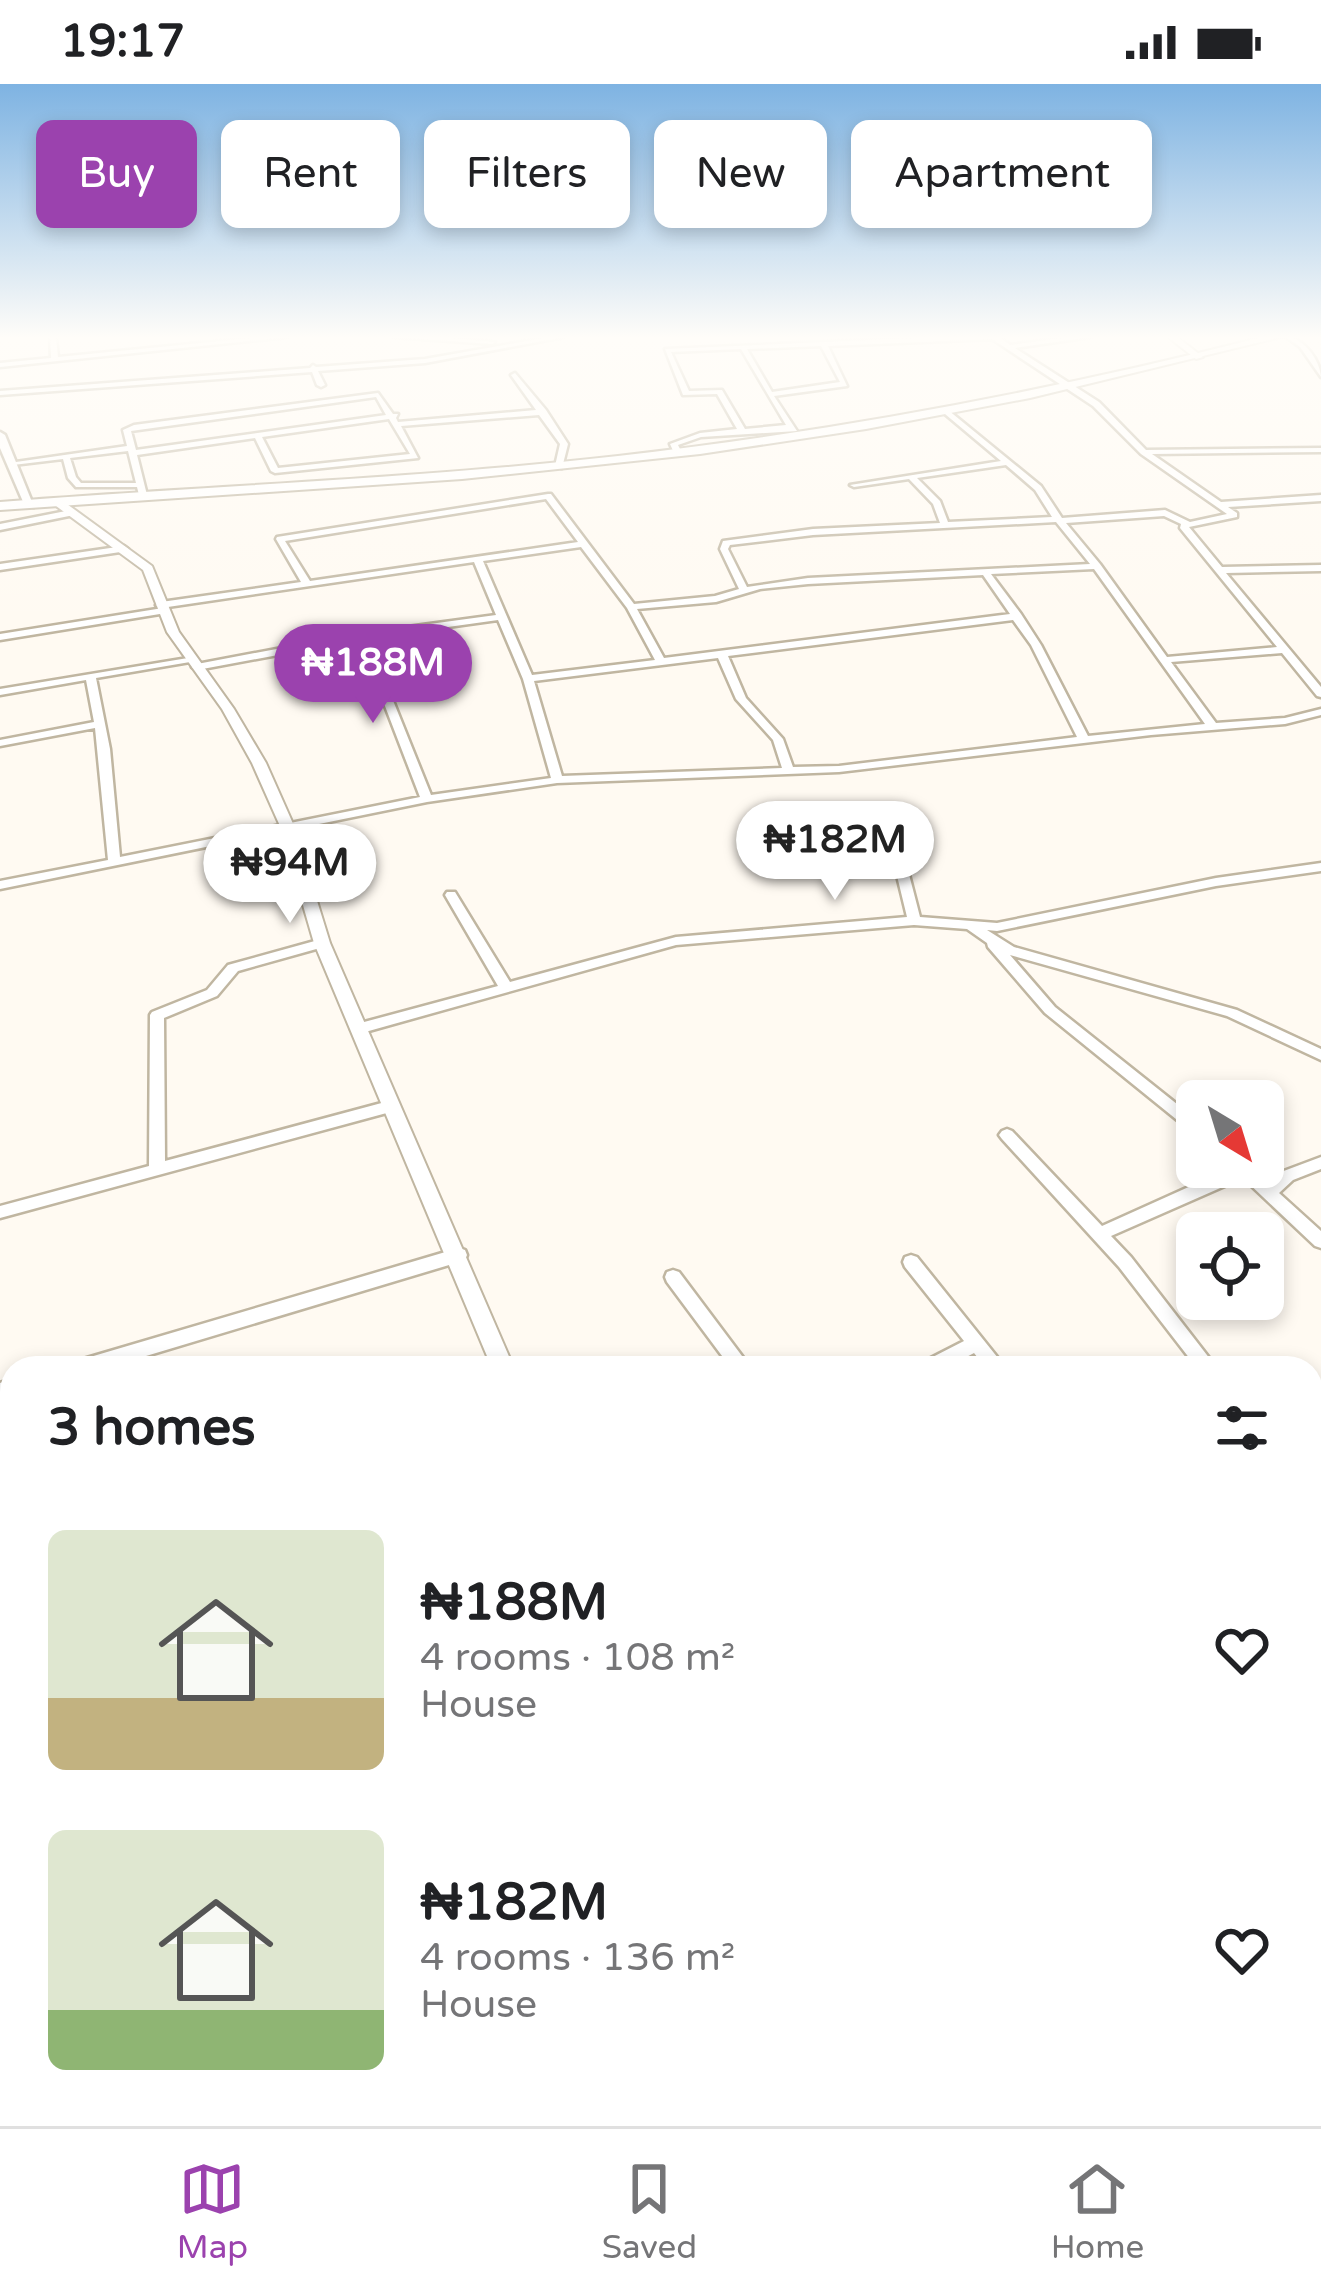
<!DOCTYPE html>
<meta charset="utf-8">
<style>
:root{--surface:#fff;--page:#f2f2f2;--text:#202124;--muted:#757577;--line:#e0e0e0;--accent:#9b42ae}
body{margin:0;font-family:"Varela Round",sans-serif;background:var(--page);color:var(--text);height:100vh;display:flex;flex-direction:column;font-size:45px;white-space:nowrap}
*{box-sizing:border-box;margin:0}
p{font-size:39px;color:var(--muted)}
.icon{flex:none;width:66px;height:66px;fill:none;stroke:currentColor;stroke-width:2;stroke-linecap:round;stroke-linejoin:round}
.map{position:relative;flex:1;overflow:hidden}
.details{position:absolute;left:0px;top:1272px;width:1323px;height:771px;display:flex;flex-direction:column;background:var(--surface);border-radius:36px 36px 0 0;box-shadow:0 6px 18px #0003}
.details>*{flex:none}
.top-card{position:absolute;left:36px;top:36px;width:1251px;height:108px;display:flex;gap:24px}
.needle{width:78px;rotate:142deg}
.fabs{position:absolute;left:1176px;top:996px;display:grid;gap:24px}
.fabs a{display:grid;place-items:center;width:108px;height:108px;border-radius:18px;background:var(--surface);box-shadow:0 6px 18px #0003;font-size:60px}
.price{position:absolute;translate:-50% -102px;padding:0 27px;border-radius:42px;background:#fff;color:#222;font-size:39px;line-height:78px;filter:drop-shadow(0 3px 6px #0008)}
.price::after{content:'';position:absolute;left:50%;top:72px;width:36px;height:27px;margin-left:-18px;background:inherit;clip-path:polygon(0 0,100% 0,50% 100%)}
.price.on{background:var(--accent);color:#fff}
ul{padding:0;list-style:none}
li{display:flex;align-items:center;gap:36px;height:300px;padding:0 48px}
li span{display:grid;place-items:center;flex:none;width:336px;height:240px;border-radius:18px;color:#555}
li>.icon{margin-inline-start:auto}
span .icon{width:144px;height:144px;fill:#fffc;stroke-width:1}
li b{font-size:51px}
h2{display:flex;justify-content:space-between;align-items:center;height:144px;padding:0 48px;font-size:51px}
.tag{padding:0 42px;border-radius:18px;background:var(--surface);box-shadow:0 6px 18px #0003;font-size:42px;line-height:108px}
.tag.on{background:var(--accent);color:#fff}
.status{display:flex;justify-content:space-between;align-items:center;height:84px;padding:0 60px;background:var(--surface);direction:ltr}
.status svg{height:33px;fill:currentColor}
.tabs{display:flex;justify-content:space-around;align-items:center;height:168px;border-top:3px solid var(--line);background:var(--surface);font-size:33px;color:var(--muted)}
.tabs a{display:grid;justify-items:center;gap:6px}
.tabs .on{color:var(--accent)}
.map>svg:first-child{display:block}
.lines{fill:none;stroke-linecap:round;stroke-linejoin:round}
.minor-casing{stroke:#c0b6a1;stroke-width:5}
.tertiary-casing{stroke:#c0b6a1;stroke-width:4}
.secondary-casing{stroke:#c0b6a1;stroke-width:5}
.trunk-casing{stroke:#c0b6a1;stroke-width:4}
.minor{fill:#fff;fill-rule:evenodd}
.tertiary{fill:#fff;fill-rule:evenodd}
.secondary{fill:#fff;fill-rule:evenodd}
.trunk{fill:#fff;fill-rule:evenodd}
</style>
<div class="status"><b>19:17</b><svg viewBox="0 0 49 12"><path d="M0 12V9h3v3zM5 12V6h3v6zM10 12V3h3v9zM15 12V0h3v12zM26 1h20v11H26zM47 4h2v5h-2z"/></svg></div>
<div class="map">
<svg width="1321" height="2042" viewBox="0 0 1321 2042">
<rect width="100%" height="100%" fill="#fffaf2"/>
<g class="lines">
<defs>
<path id="minor" d="M 50,253 L 56,253 L 58,273 L 262,253 L 287,253 L 0,283 L 0,279 L 51,274 Z
M 394,253 L 439,253 L 495,258 L 492,260 Z
M 549,253 L 564,253 L 425,279 L 318,287 L 325,301 L 321,303 L 317,301 L 312,288 L 0,311 L 0,307 L 310,284 L 313,281 L 316,283 L 425,275 Z
M 937,253 L 999,253 L 1010,261 L 1069,253 L 1090,253 L 1015,264 L 1099,318 L 1146,366 L 1321,364 L 1321,368 L 1152,370 L 1221,418 L 1321,411 L 1321,417 L 1228,423 L 1237,429 L 1237,433 L 1189,443 L 1222,483 L 1321,481 L 1321,487 L 1226,489 L 1321,603 L 1321,613 L 1317,612 L 1282,569 L 1171,578 L 1216,639 L 1285,634 L 1321,625 L 1321,631 L 1285,640 L 1151,651 L 839,688 L 557,699 L 427,718 L 0,805 L 0,797 L 108,776 L 95,644 L 0,662 L 0,656 L 94,638 L 86,596 L 0,611 L 0,605 L 194,573 L 194,577 L 190,578 L 96,594 L 110,665 L 120,773 L 420,713 L 380,609 L 353,557 L 197,586 L 192,583 L 197,580 L 356,550 L 496,531 L 474,478 L 161,524 L 156,521 L 161,518 L 301,498 L 276,455 L 277,453 L 548,410 L 551,410 L 634,520 L 715,512 L 739,505 L 720,465 L 723,457 L 813,445 L 940,439 L 933,420 L 909,395 L 854,403 L 850,401 L 1001,377 L 945,330 L 948,326 L 1041,402 L 1062,434 L 1165,426 L 1190,438 L 1227,430 L 1141,370 L 1093,322 L 992,255 L 828,262 L 847,302 L 774,312 L 797,347 L 701,353 L 678,361 L 682,369 L 678,371 L 675,371 L 670,360 L 700,349 L 737,345 L 717,310 L 683,311 L 665,265 ZM 821,262 L 840,298 L 772,308 L 747,265 ZM 741,265 L 786,341 L 745,345 L 722,306 L 689,307 L 671,268 ZM 1006,381 L 1035,406 L 1052,433 L 948,438 L 940,417 L 917,394 ZM 546,415 L 578,458 L 310,497 L 285,457 ZM 1164,432 L 1181,440 L 1180,444 L 1277,563 L 1167,573 L 1100,480 L 1066,439 ZM 1056,438 L 1090,480 L 808,494 L 747,503 L 728,465 L 730,461 L 813,451 ZM 581,463 L 627,524 L 655,576 L 532,591 L 483,477 ZM 1094,485 L 1205,640 L 1088,652 L 1041,561 L 1021,530 L 991,490 ZM 983,491 L 1010,530 L 664,574 L 637,525 L 716,518 L 760,505 L 808,500 ZM 498,536 L 523,595 L 551,694 L 431,711 L 390,609 L 362,555 ZM 1013,536 L 1031,561 L 1077,653 L 839,682 L 793,683 L 783,655 L 746,614 L 728,572 ZM 718,574 L 736,615 L 773,656 L 782,684 L 562,692 L 534,597 Z
M 1286,253 C 1304,254 1320,276 1321,293 L 1300,263 Z
M 515,289 L 546,326 L 568,360 L 562,384 L 555,382 L 560,360 L 539,331 L 401,342 L 418,374 L 275,389 L 271,387 L 255,354 L 137,371 L 147,411 L 143,413 L 139,411 L 137,403 L 76,403 L 68,394 L 63,375 L 13,381 L 9,379 L 127,362 L 123,346 L 134,341 L 378,309 L 393,330 L 398,330 L 396,334 L 398,338 L 536,326 L 511,291 ZM 376,313 L 386,331 L 136,366 L 131,347 ZM 389,335 L 410,370 L 278,384 L 262,353 ZM 128,367 L 136,399 L 81,399 L 76,393 L 70,374 Z
M 71,426 L 74,427 L 74,431 L 0,446 L 0,440 Z
M 124,462 L 128,465 L 127,467 L 0,486 L 0,480 Z
M 163,524 L 168,527 L 166,529 L 0,556 L 0,550 Z
M 898,767 L 904,771 L 920,833 L 997,839 L 1216,794 L 1321,779 L 1321,787 L 1216,802 L 997,847 L 987,846 L 1014,863 L 1237,926 L 1321,965 L 1321,976 L 1227,932 L 1010,871 L 1055,923 L 1197,1036 L 1197,1050 L 1192,1048 L 1045,929 L 988,863 L 987,859 L 967,845 L 914,841 L 676,861 L 358,950 L 351,945 L 353,941 L 498,902 L 445,811 L 447,808 L 455,808 L 510,898 L 676,853 L 907,833 L 892,771 Z
M 322,855 L 329,859 L 327,862 L 238,887 L 217,912 L 164,934 L 165,1077 L 389,1017 L 394,1019 L 397,1023 L 394,1027 L 0,1134 L 0,1122 L 149,1082 L 150,931 L 152,928 L 207,906 L 228,881 Z
M 1007,1045 L 1012,1047 L 1102,1142 L 1233,1083 L 1251,1083 L 1269,1099 L 1281,1088 L 1321,1073 L 1321,1085 L 1293,1096 L 1279,1109 L 1321,1147 L 1321,1164 L 1315,1162 L 1243,1094 L 1111,1152 L 1131,1173 L 1217,1284 L 1197,1284 L 1119,1183 L 1002,1055 L 999,1051 L 1002,1047 Z
M 459,1164 L 465,1166 L 467,1171 L 465,1176 L 459,1178 L 106,1284 L 71,1284 L 74,1278 L 80,1276 Z
M 911,1171 L 917,1173 L 1006,1284 L 986,1284 L 974,1269 L 946,1284 L 920,1284 L 923,1278 L 964,1257 L 905,1183 L 903,1178 L 905,1173 Z
M 673,1186 L 679,1188 L 751,1284 L 731,1284 L 667,1198 L 665,1193 L 667,1188 Z
M 12,1295 L 12,1311 L 0,1315 L 0,1299 Z
M 1321,1454 L 1321,1474 L 1311,1476 L 1311,1456 Z
M 12,1537 L 12,1557 L 0,1562 L 0,1542 Z
M 1321,1780 L 1321,1806 L 1311,1811 L 1311,1785 Z
M 968,2031 L 1005,2031 L 998,2042 L 962,2042 Z
M 1192,2031 L 1222,2031 L 1227,2042 L 1197,2042 Z"/>
<path id="tertiary" d="M 1168,253 L 1177,253 L 1203,273 L 1196,275 Z
M 52,415 L 60,415 L 152,482 L 179,548 L 234,625 L 266,679 L 294,742 L 330,859 L 514,1284 L 492,1284 L 314,859 L 280,742 L 252,679 L 222,625 L 167,548 L 143,486 L 52,419 Z
M 800,2031 L 832,2031 L 836,2042 L 804,2042 Z"/>
<path id="secondary" d="M 0,348 L 5,351 L 34,423 L 24,420 L 0,364 Z"/>
<path id="trunk" d="M 1263,253 L 1281,253 L 1030,314 L 866,345 L 700,370 L 462,395 L 0,426 L 0,418 C 206,402 413,395 618,372 C 836,347 1050,307 1263,253 Z"/>
</defs>
<use href="#minor" class="minor-casing"/>
<use href="#tertiary" class="tertiary-casing"/>
<use href="#secondary" class="secondary-casing"/>
<use href="#trunk" class="trunk-casing"/>
<use href="#minor" class="minor"/>
<use href="#tertiary" class="tertiary"/>
<use href="#secondary" class="secondary"/>
<use href="#trunk" class="trunk"/>
</g>
<linearGradient id="sky" x2="0" y2="1"><stop stop-color="#7eb3e2"/><stop offset="0.47" stop-color="#fffdf9"/><stop offset="1" stop-color="#fffdf9" stop-opacity="0"/></linearGradient>
<rect width="1321" height="539" fill="url(#sky)"/>
</svg>
<div class="fabs">
<a><svg class="needle" viewBox="-14 -14 28 28"><path d="M0-13l5 13h-10z" fill="#e53935"/><path d="M0 13l5-13h-10z" fill="#757577"/></svg></a>
<a><svg class="icon" aria-label="locate" viewBox="0 0 24 24"><circle cx="12" cy="12" r="6"/><path d="M12 2v4M12 18v4M2 12h4M18 12h4"/></svg></a>
</div>
<b class="price on" style="left:373px;top:642px">₦188M</b>
<b class="price" style="left:835px;top:819px">₦182M</b>
<b class="price" style="left:290px;top:842px">₦94M</b>
<div class="top-card">
<a class="tag on">Buy</a>
<a class="tag">Rent</a>
<a class="tag">Filters</a>
<a class="tag">New</a>
<a class="tag">Apartment</a>
</div>
<section class="details">
<h2>3 homes<svg class="icon" aria-label="filters" viewBox="0 0 24 24"><path d="M4 7h16M4 17h16"/><circle cx="9" cy="7" r="2"/><circle cx="15" cy="17" r="2"/></svg></h2>
<ul>
<li><span style="background:linear-gradient(#dfe7d0 70%,#c2b280 0)"><svg class="icon" aria-label="home" viewBox="0 0 24 24"><path d="M3 11l9-7 9 7M6 9v11h12V9"/></svg></span><div><b>₦188M</b><p>4 rooms · 108 m²</p><p>House</p></div><svg class="icon" aria-label="heart" viewBox="0 0 24 24"><path d="M12 20l-8-8c-3-5 5-10 8-4 3-6 11-1 8 4z"/></svg></li>
<li><span style="background:linear-gradient(#dfe7d0 75%,#8fb573 0)"><svg class="icon" aria-label="home" viewBox="0 0 24 24"><path d="M3 11l9-7 9 7M6 9v11h12V9"/></svg></span><div><b>₦182M</b><p>4 rooms · 136 m²</p><p>House</p></div><svg class="icon" aria-label="heart" viewBox="0 0 24 24"><path d="M12 20l-8-8c-3-5 5-10 8-4 3-6 11-1 8 4z"/></svg></li>
</ul>
</section>
</div>
<nav class="tabs">
<a class="on"><svg class="icon" aria-label="map" viewBox="0 0 24 24"><path d="M3 6l6-2 6 2 6-2v14l-6 2-6-2-6 2zM9 4v14M15 6v14"/></svg>Map</a>
<a><svg class="icon" aria-label="saved" viewBox="0 0 24 24"><path d="M7 4h10v16l-5-4-5 4z"/></svg>Saved</a>
<a><svg class="icon" aria-label="home" viewBox="0 0 24 24"><path d="M3 11l9-7 9 7M6 9v11h12V9"/></svg>Home</a>
</nav>
